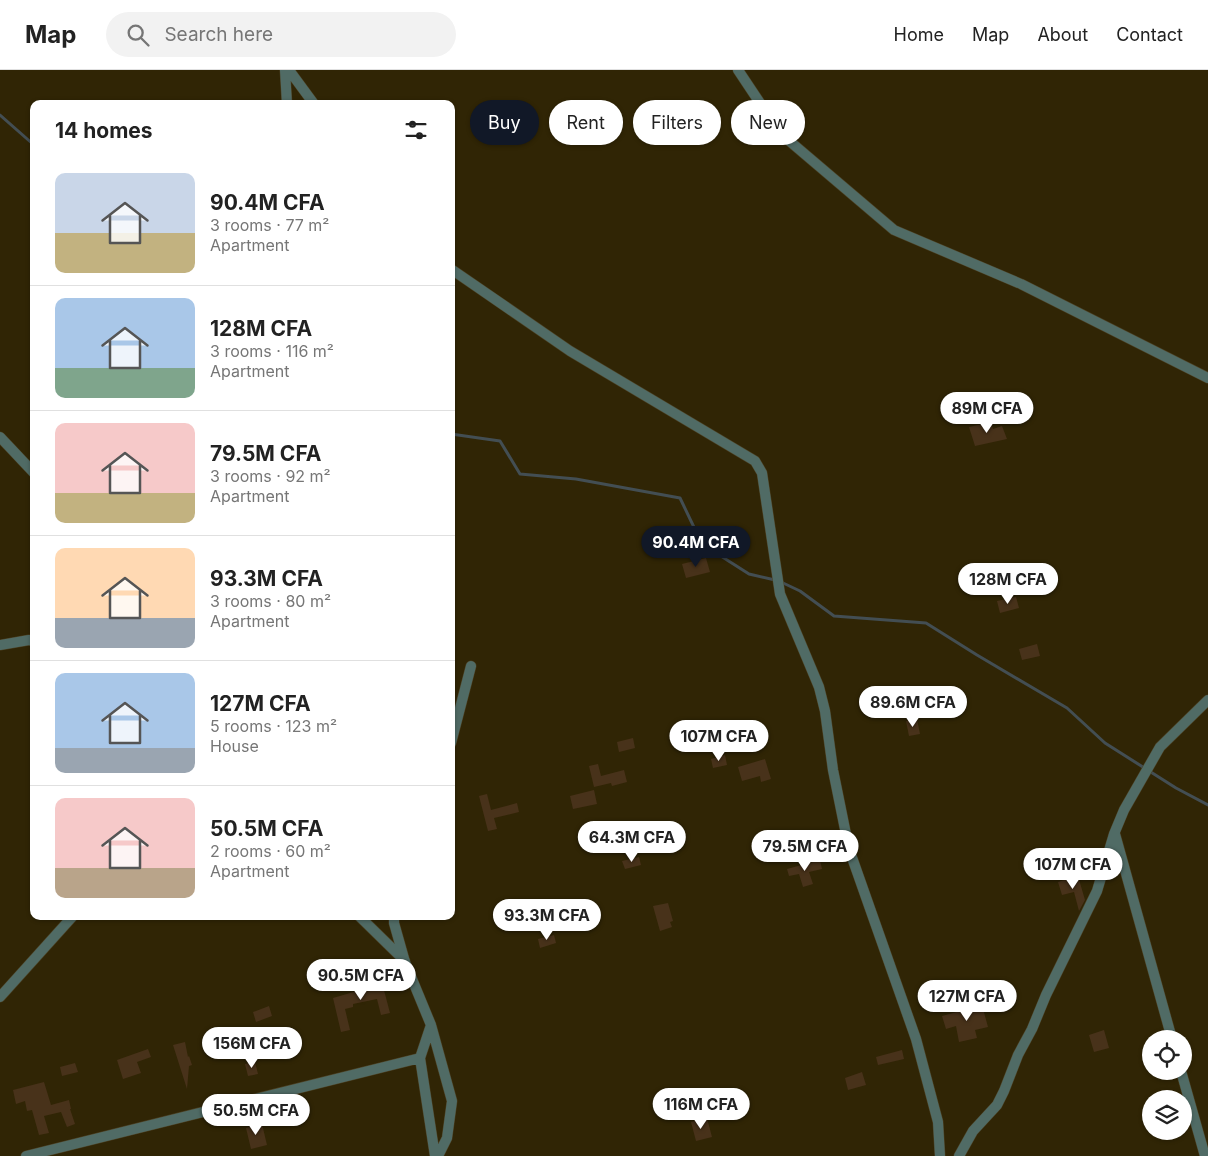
<!DOCTYPE html>
<meta charset="utf-8">
<style>
:root{--surface:#fff;--page:#f2f2f2;--text:#222;--muted:#767676;--line:#e0e0e0;--accent:#111827}
body{margin:0;font-family:Inter,sans-serif;background:var(--page);color:var(--text);height:100vh;display:flex;flex-direction:column;font-size:19px;white-space:nowrap}
*{box-sizing:border-box;margin:0}
p{font-size:16px;color:var(--muted)}
.icon{flex:none;width:28px;height:28px;fill:none;stroke:currentColor;stroke-width:2;stroke-linecap:round;stroke-linejoin:round}
.map{position:relative;flex:1;overflow:hidden}
.drawer{position:absolute;left:30px;top:30px;width:425px;height:820px;display:flex;flex-direction:column;background:var(--surface);border-radius:10px;box-shadow:0 1px 4px #0004}
.drawer>*{flex:none}
.guide{position:absolute;left:470px;top:30px;width:475px;height:45px;display:flex;gap:10px}
.controls{position:absolute;left:1142px;top:960px;display:grid;gap:10px}
.controls a{display:grid;place-items:center;width:50px;height:50px;border-radius:50%;background:var(--surface);box-shadow:0 1px 4px #0004;font-size:25px}
.price{position:absolute;translate:-50% -42px;padding:0 11px;border-radius:18px;background:#fff;color:#222;font-size:16px;line-height:32px;filter:drop-shadow(0 1px 2px #0008)}
.price::after{content:'';position:absolute;left:50%;top:30px;width:15px;height:11px;margin-left:-8px;background:inherit;clip-path:polygon(0 0,100% 0,50% 100%)}
.price.active{background:var(--accent);color:#fff}
ul{padding:0;list-style:none}
li{display:flex;align-items:center;gap:15px;height:125px;padding:0 25px}
li+li{border-top:1px solid var(--line)}
li span{display:grid;place-items:center;flex:none;width:140px;height:100px;border-radius:10px;color:#555}
li>.icon{margin-inline-start:auto}
span .icon{width:60px;height:60px;fill:#fffc;stroke-width:1}
li b{font-size:21px}
h2{display:flex;justify-content:space-between;align-items:center;height:60px;padding:0 25px;font-size:21px}
.tag{padding:0 18px;border-radius:22px;background:var(--surface);box-shadow:0 1px 4px #0004;font-size:18px;line-height:45px}
.tag.active{background:var(--accent);color:#fff}
header{display:flex;align-items:center;gap:30px;box-sizing:border-box;height:70px;padding:0 25px;background:var(--surface);border-bottom:1px solid var(--line)}
header strong{font-size:24px}
nav{display:flex;gap:28px;margin-inline-start:auto;font-size:18px}
.search{width:350px;height:45px;background:var(--page);display:flex;align-items:center;gap:12px;box-sizing:border-box;padding:0 18px;border-radius:28px;color:var(--muted);font-size:19px}
.map>svg:first-child{display:block}
.lines{fill:none;stroke-linecap:round;stroke-linejoin:round}
.stream{stroke:#434e53;stroke-width:3}
.building{fill:#48321a}
.minor-casing{stroke:#4c4124;stroke-width:11}
.minor{stroke:#506b65;stroke-width:10}
</style>
<header>
<strong>Map</strong>
<div class="search"><svg class="icon" aria-label="search" viewBox="0 0 24 24"><circle cx="10" cy="10" r="6"/><path d="M15 15l6 6"/></svg>Search here</div>
<nav><a>Home</a><a>Map</a><a>About</a><a>Contact</a></nav>
</header>
<div class="map">
<svg width="1208" height="1086" viewBox="0 0 1208 1086">
<rect width="100%" height="100%" fill="#302505"/>
<g class="lines">
<path class="stream" d="M 0,45 L 34,75
M 451,364 L 500,371 L 520,404 L 576,409 L 680,428 L 702,474 L 749,504 L 775,510
M 781,512 L 800,521 L 834,546 L 926,553 L 977,585 L 1067,638 L 1105,673 L 1176,718 L 1208,735"/>
</g>
<path class="building" d="M 991,352 L 993,359 L 1002,356 L 1007,369 L 975,376 L 969,357 Z
M 706,488 L 710,502 L 686,508 L 682,494 Z
M 1016,527 L 1019,538 L 1000,543 L 997,531 Z
M 1037,574 L 1040,586 L 1022,590 L 1019,579 Z
M 917,649 L 920,664 L 909,666 L 906,651 Z
M 633,668 L 635,678 L 619,682 L 617,672 Z
M 725,685 L 727,695 L 713,698 L 711,689 Z
M 765,689 L 771,709 L 761,712 L 760,706 L 742,711 L 738,697 Z
M 598,694 L 601,706 L 624,700 L 627,712 L 612,716 L 611,713 L 594,717 L 589,696 Z
M 594,720 L 597,734 L 573,739 L 570,726 Z
M 487,724 L 491,740 L 517,733 L 519,742 L 494,748 L 497,759 L 488,761 L 479,726 Z
M 639,787 L 641,795 L 625,799 L 622,791 Z
M 820,790 L 822,799 L 809,802 L 813,814 L 803,817 L 799,804 L 789,806 L 787,799 Z
M 1078,806 L 1085,830 L 1079,841 L 1074,822 L 1062,825 L 1058,812 Z
M 668,833 L 673,851 L 670,852 L 672,857 L 660,861 L 653,836 Z
M 554,865 L 556,873 L 540,878 L 538,869 Z
M 380,905 L 390,943 L 381,945 L 377,929 L 353,934 L 353,937 L 345,939 L 350,960 L 341,962 L 333,928 L 374,916 L 372,907 Z
M 982,935 L 988,957 L 975,960 L 977,968 L 959,972 L 956,956 L 946,959 L 942,946 Z
M 269,936 L 272,946 L 256,952 L 253,942 Z
M 1104,960 L 1109,978 L 1094,982 L 1089,965 Z
M 185,972 L 188,987 L 189,986 L 192,995 L 189,996 L 187,1019 L 173,975 Z
M 148,979 L 151,987 L 137,992 L 141,1003 L 123,1009 L 117,990 Z
M 902,980 L 904,989 L 878,995 L 876,987 Z
M 255,992 L 258,1004 L 248,1006 L 245,994 Z
M 75,993 L 78,1002 L 62,1006 L 60,997 Z
M 862,1002 L 866,1015 L 848,1020 L 845,1008 Z
M 44,1012 L 51,1035 L 69,1030 L 71,1039 L 70,1039 L 75,1054 L 67,1057 L 61,1042 L 44,1046 L 49,1063 L 39,1065 L 32,1040 L 27,1041 L 25,1031 L 16,1034 L 13,1020 Z
M 707,1048 L 712,1067 L 696,1071 L 691,1052 Z
M 262,1054 L 267,1075 L 251,1079 L 246,1058 Z"/>
<g class="lines">
<defs>
<path id="minor" d="M 285,0 L 287,34
M 289,0 L 314,34
M 738,0 L 780,63 L 894,160 L 1021,214 L 1208,308
M 451,199 L 570,281 L 755,391 L 762,403 L 780,524 L 819,617 L 825,641 L 833,700 L 849,779 L 916,969 L 938,1052 L 940,1086
M 0,367 L 34,403
M 0,575 L 29,570 L 34,571
M 451,673 L 471,596
M 1115,764 L 1172,969
M 359,846 L 405,891
M 394,846 L 394,853 L 405,892 L 431,955 L 420,988 L 435,1086
M 0,927 L 73,846
M 431,955 L 452,1031 L 447,1068 L 438,1086
M 1181,1001 L 1205,1086
M 26,1086 L 420,988
M 959,1086 L 973,1061 L 997,1035 L 1004,1021 L 1018,985 L 1032,959 L 1046,925 L 1097,821 L 1114,764 L 1124,740 L 1160,677 L 1208,630"/>
</defs>
<use href="#minor" class="minor-casing"/>
<use href="#minor" class="minor"/>
</g>
</svg>
<div class="controls">
<a><svg class="icon" aria-label="locate" viewBox="0 0 24 24"><circle cx="12" cy="12" r="6"/><path d="M12 2v4M12 18v4M2 12h4M18 12h4"/></svg></a>
<a><svg class="icon" aria-label="layers" viewBox="0 0 24 24"><path d="M12 4l9 5-9 5-9-5zM3 14l9 5 9-5"/></svg></a>
</div>
<b class="price" style="left:987px;top:364px">89M CFA</b>
<b class="price active" style="left:696px;top:498px">90.4M CFA</b>
<b class="price" style="left:1008px;top:535px">128M CFA</b>
<b class="price" style="left:913px;top:658px">89.6M CFA</b>
<b class="price" style="left:719px;top:692px">107M CFA</b>
<b class="price" style="left:632px;top:793px">64.3M CFA</b>
<b class="price" style="left:805px;top:802px">79.5M CFA</b>
<b class="price" style="left:1073px;top:820px">107M CFA</b>
<b class="price" style="left:547px;top:871px">93.3M CFA</b>
<b class="price" style="left:361px;top:931px">90.5M CFA</b>
<b class="price" style="left:967px;top:952px">127M CFA</b>
<b class="price" style="left:252px;top:999px">156M CFA</b>
<b class="price" style="left:701px;top:1060px">116M CFA</b>
<b class="price" style="left:256px;top:1066px">50.5M CFA</b>
<div class="guide">
<a class="tag active">Buy</a>
<a class="tag">Rent</a>
<a class="tag">Filters</a>
<a class="tag">New</a>
</div>
<section class="drawer">
<h2>14 homes<svg class="icon" aria-label="filters" viewBox="0 0 24 24"><path d="M4 7h16M4 17h16"/><circle cx="9" cy="7" r="2"/><circle cx="15" cy="17" r="2"/></svg></h2>
<ul>
<li><span style="background:linear-gradient(#c9d6e8 60%,#c2b280 0)"><svg class="icon" aria-label="home" viewBox="0 0 24 24"><path d="M3 11l9-7 9 7M6 9v11h12V9"/></svg></span><div><b>90.4M CFA</b><p>3 rooms · 77 m²</p><p>Apartment</p></div></li>
<li><span style="background:linear-gradient(#a9c7e8 70%,#7fa58c 0)"><svg class="icon" aria-label="home" viewBox="0 0 24 24"><path d="M3 11l9-7 9 7M6 9v11h12V9"/></svg></span><div><b>128M CFA</b><p>3 rooms · 116 m²</p><p>Apartment</p></div></li>
<li><span style="background:linear-gradient(#f6c9c9 70%,#c2b280 0)"><svg class="icon" aria-label="home" viewBox="0 0 24 24"><path d="M3 11l9-7 9 7M6 9v11h12V9"/></svg></span><div><b>79.5M CFA</b><p>3 rooms · 92 m²</p><p>Apartment</p></div></li>
<li><span style="background:linear-gradient(#ffd9b3 70%,#9aa5b1 0)"><svg class="icon" aria-label="home" viewBox="0 0 24 24"><path d="M3 11l9-7 9 7M6 9v11h12V9"/></svg></span><div><b>93.3M CFA</b><p>3 rooms · 80 m²</p><p>Apartment</p></div></li>
<li><span style="background:linear-gradient(#a9c7e8 75%,#9aa5b1 0)"><svg class="icon" aria-label="home" viewBox="0 0 24 24"><path d="M3 11l9-7 9 7M6 9v11h12V9"/></svg></span><div><b>127M CFA</b><p>5 rooms · 123 m²</p><p>House</p></div></li>
<li><span style="background:linear-gradient(#f6c9c9 70%,#b9a48a 0)"><svg class="icon" aria-label="home" viewBox="0 0 24 24"><path d="M3 11l9-7 9 7M6 9v11h12V9"/></svg></span><div><b>50.5M CFA</b><p>2 rooms · 60 m²</p><p>Apartment</p></div></li>
</ul>
</section>
</div>
